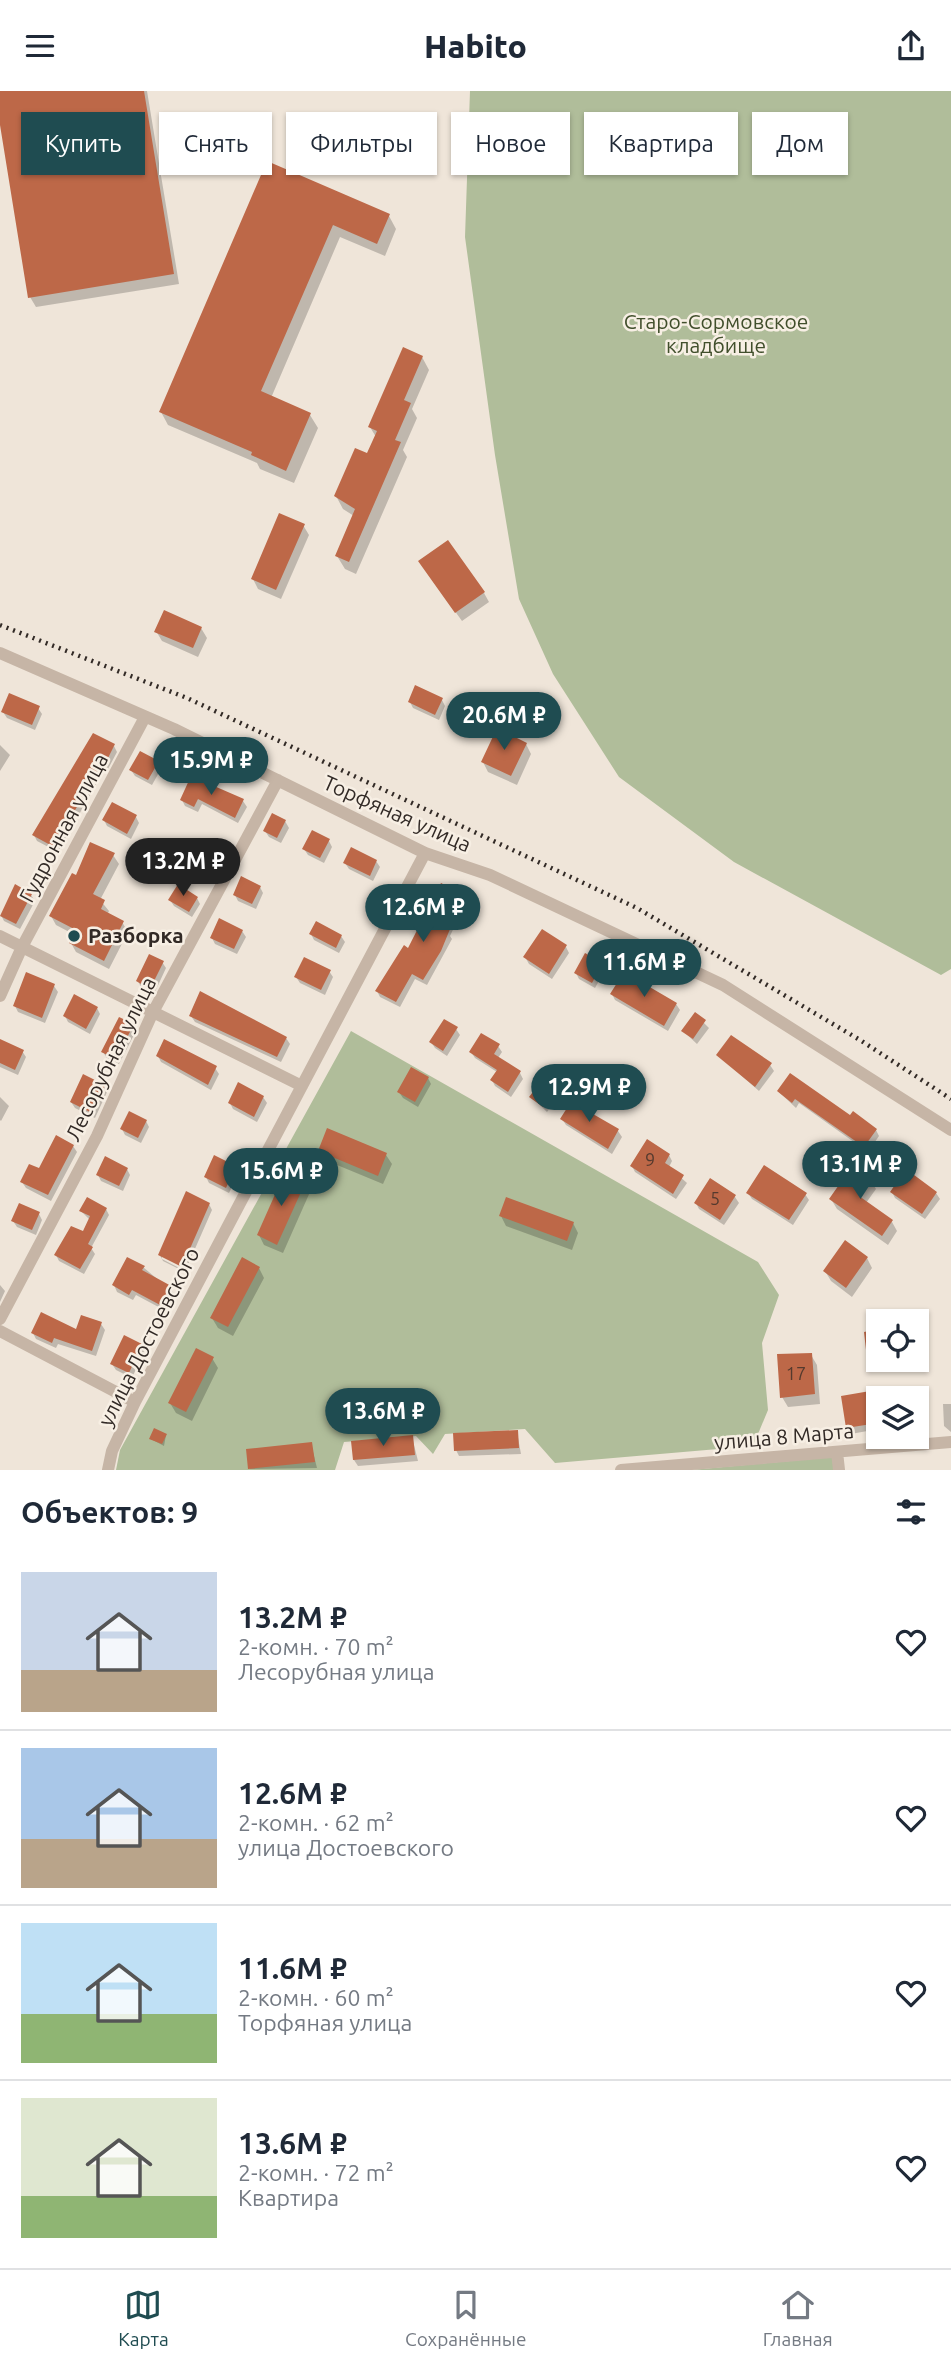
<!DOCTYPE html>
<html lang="ru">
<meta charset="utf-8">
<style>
:root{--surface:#fff;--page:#f6f6f7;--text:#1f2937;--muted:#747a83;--line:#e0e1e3;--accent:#1f4c51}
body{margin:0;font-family:Ubuntu,sans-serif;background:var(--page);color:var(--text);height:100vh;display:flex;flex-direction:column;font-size:26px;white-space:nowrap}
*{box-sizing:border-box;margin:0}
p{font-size:23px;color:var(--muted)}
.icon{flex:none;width:38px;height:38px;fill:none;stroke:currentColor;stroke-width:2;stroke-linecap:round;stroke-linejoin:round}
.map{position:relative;height:1379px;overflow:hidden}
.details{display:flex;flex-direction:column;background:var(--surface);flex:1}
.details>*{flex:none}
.top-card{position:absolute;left:21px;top:21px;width:910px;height:63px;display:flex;gap:14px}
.buttons{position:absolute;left:866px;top:1218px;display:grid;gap:14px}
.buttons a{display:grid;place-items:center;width:63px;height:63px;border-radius:0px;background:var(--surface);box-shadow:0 2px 5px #0004;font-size:35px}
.price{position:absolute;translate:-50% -60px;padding:0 16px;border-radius:24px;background:var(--accent);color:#fff;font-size:23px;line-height:46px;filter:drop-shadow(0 2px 4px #0008)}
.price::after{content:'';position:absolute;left:50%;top:42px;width:21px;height:16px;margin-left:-10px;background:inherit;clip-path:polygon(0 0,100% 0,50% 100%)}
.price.active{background:#222;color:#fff}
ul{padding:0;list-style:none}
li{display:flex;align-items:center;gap:21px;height:175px;padding:0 21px}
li+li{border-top:2px solid var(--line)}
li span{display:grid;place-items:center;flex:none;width:196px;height:140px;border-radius:0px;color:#555}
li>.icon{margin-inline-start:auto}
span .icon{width:84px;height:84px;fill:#fffc;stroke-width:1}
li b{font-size:30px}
h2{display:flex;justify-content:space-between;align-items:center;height:84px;padding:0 21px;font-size:30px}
.tag{padding:0 24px;border-radius:0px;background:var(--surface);box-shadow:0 2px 5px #0004;font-size:24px;line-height:63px}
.tag.active{background:var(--accent);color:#fff}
header{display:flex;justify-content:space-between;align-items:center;height:91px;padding:0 21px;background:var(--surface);font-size:32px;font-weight:800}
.menu{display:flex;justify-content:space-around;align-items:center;height:98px;border-top:2px solid var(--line);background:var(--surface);font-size:19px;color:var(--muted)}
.menu a{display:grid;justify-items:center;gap:4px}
.menu .active{color:var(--accent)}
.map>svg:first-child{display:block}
.green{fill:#b0bd9a}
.shadow{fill:#0003}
.building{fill:#bd6848}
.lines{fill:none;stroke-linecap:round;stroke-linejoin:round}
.street{stroke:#c6b5a6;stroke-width:12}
.rail{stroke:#322a26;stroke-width:4.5;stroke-dasharray:2 5;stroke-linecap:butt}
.poi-dot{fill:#1f4c51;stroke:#f7efe4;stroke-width:2.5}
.labels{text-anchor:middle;stroke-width:5;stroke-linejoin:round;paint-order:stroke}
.number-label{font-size:18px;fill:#553a2e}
.park-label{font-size:21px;fill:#414f2c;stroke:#f7efe4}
.street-label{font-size:21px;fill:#322a26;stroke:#f7efe4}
.poi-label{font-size:21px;font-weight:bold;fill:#322a26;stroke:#f7efe4;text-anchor:start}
</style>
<header><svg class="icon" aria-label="menu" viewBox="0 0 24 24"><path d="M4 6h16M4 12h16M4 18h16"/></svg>Habito<svg class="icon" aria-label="share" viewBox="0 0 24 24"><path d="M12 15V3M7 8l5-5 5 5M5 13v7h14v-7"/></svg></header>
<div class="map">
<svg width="951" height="1379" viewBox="0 0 951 1379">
<rect width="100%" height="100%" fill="#efe5d9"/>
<path class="green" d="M 470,0 L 951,0 L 951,878 L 941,884 L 734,771 L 619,686 L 553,583 L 519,508 L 495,364 L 465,146 Z
M 351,940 L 758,1171 L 779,1204 L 762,1252 L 768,1319 L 753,1355 L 555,1372 L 525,1338 L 445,1343 L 433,1363 L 416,1345 L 344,1351 L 335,1379 L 116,1379 L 120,1359 Z
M 833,1366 L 834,1379 L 691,1379 Z"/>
<path class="shadow" d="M 0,0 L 147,0 L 179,193 L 36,216 L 30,206 L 0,23 Z
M 268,72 L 389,125 L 396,138 L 385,165 L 340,146 L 271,307 L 310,324 L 318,337 L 294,392 L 260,378 L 257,372 L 168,334 L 161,321 Z
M 422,266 L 429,279 L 412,318 L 417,327 L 403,359 L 407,366 L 356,483 L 345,478 L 337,465 L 354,425 L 343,418 L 336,405 L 368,365 L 376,346 L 370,336 Z
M 303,434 L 309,444 L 281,508 L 258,498 L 253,488 Z
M 426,480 L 484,502 L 489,511 L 462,530 Z
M 201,537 L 207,547 L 198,566 L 162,550 L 156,540 Z
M 442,609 L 445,615 L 439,629 L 413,617 L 410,611 Z
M 38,617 L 42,623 L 35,639 L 7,627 L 3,621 Z
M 526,653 L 531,663 L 517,694 L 488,681 L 483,671 Z
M 0,654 L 10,664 L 0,680 Z
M 114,655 L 117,661 L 108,678 L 105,677 L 58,761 L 37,750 L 34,744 Z
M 158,672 L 161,678 L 152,694 L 135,685 L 131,679 Z
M 192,687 L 243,710 L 247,716 L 238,732 L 202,713 L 198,721 L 185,715 L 182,709 Z
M 136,726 L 139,732 L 131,748 L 107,735 L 104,729 Z
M 285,730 L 289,737 L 281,752 L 269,746 L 265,740 Z
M 329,750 L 332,756 L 324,772 L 308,764 L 304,758 Z
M 113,764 L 119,773 L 100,809 L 109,820 L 107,824 L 122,831 L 128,841 L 109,878 L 76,861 L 71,852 L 75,844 L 56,834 L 51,825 L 77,786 Z
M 183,768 L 218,770 L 221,776 L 214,789 L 187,774 Z
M 376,770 L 380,776 L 373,790 L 349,778 L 345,772 Z
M 260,796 L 263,802 L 256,818 L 238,810 L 235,804 Z
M 31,804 L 35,810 L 20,838 L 4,830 L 1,824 Z
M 463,805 L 466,811 L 450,845 L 452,848 L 427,894 L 415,888 L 400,916 L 380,906 L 377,900 L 409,859 Z
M 197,807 L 200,813 L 192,826 L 174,815 L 170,809 Z
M 242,840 L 246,846 L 237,863 L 215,853 L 212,847 Z
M 311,843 L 341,845 L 345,851 L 339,862 L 314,849 Z
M 566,856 L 569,862 L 552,888 L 529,873 L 525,866 Z
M 162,871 L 166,877 L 154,903 L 141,896 L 138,890 Z
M 602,873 L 605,879 L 595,897 L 579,888 L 576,882 Z
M 329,880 L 333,886 L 325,904 L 300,892 L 296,886 Z
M 54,895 L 58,901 L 45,932 L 18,921 L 15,915 Z
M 612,903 L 676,913 L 680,919 L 668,940 L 615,909 Z
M 97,917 L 100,923 L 90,943 L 68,931 L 65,925 Z
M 695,923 L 709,937 L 697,953 L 683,940 Z
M 191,925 L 286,947 L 290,953 L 281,971 L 195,931 Z
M 132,934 L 136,940 L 119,973 L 107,967 L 103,961 Z
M 456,938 L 460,944 L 447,965 L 435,957 L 431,951 Z
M 0,950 L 22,960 L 26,966 L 18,984 L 0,976 Z
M 498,955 L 502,961 L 498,967 L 520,982 L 523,988 L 511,1006 L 495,995 L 492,989 L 497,981 L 475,967 L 471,961 Z
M 718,964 L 770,974 L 774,980 L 759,1000 Z
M 158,965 L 215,977 L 219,983 L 211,999 L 161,971 Z
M 428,987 L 431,993 L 418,1016 L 403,1007 L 399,1001 Z
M 543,990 L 559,1005 L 547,1021 L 532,1006 Z
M 104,995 L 107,1001 L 95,1027 L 75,1017 L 71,1011 Z
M 779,1001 L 851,1027 L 876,1039 L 879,1045 L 868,1061 L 799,1012 L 796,1017 Z
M 0,1006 L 9,1015 L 1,1030 L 0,1029 Z
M 263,1006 L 267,1012 L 257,1031 L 233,1018 L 230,1012 Z
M 587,1017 L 591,1024 L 618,1040 L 622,1046 L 612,1063 L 566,1034 L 562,1028 Z
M 146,1030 L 149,1036 L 141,1052 L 125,1044 L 122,1038 Z
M 73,1055 L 77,1061 L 51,1110 L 26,1097 L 22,1091 Z
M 319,1060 L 386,1064 L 392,1073 L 383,1093 L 325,1069 Z
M 669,1064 L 672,1070 L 669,1076 L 687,1092 L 676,1108 L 635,1081 L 632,1075 Z
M 235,1076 L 239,1082 L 229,1102 L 209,1092 L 206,1086 Z
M 127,1078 L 130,1084 L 123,1100 L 101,1090 L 98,1084 Z
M 870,1088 L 876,1098 L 866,1112 L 892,1131 L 897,1140 L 888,1154 L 837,1118 L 831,1108 Z
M 711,1090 L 735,1106 L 739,1112 L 724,1134 L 699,1118 L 696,1112 Z
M 304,1091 L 310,1101 L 283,1162 L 264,1154 L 259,1144 Z
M 892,1101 L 936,1102 L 940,1108 L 925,1128 L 895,1107 Z
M 748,1102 L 805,1103 L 809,1109 L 793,1134 L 752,1108 Z
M 209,1113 L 212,1119 L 187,1176 L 162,1164 L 162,1168 L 160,1164 Z
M 106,1118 L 109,1124 L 91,1157 L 95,1163 L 84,1183 L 59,1170 L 56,1164 L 84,1142 L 90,1129 L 81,1120 Z
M 39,1123 L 42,1129 L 36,1144 L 17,1136 L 13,1130 Z
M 501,1125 L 573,1132 L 578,1142 L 572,1159 L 506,1135 Z
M 867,1167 L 872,1177 L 852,1206 L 831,1190 L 825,1180 Z
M 162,1168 L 185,1180 L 185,1181 L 163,1170 Z
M 143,1176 L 175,1203 L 166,1220 L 136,1204 L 133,1209 L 117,1201 L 114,1194 Z
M 259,1177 L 264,1187 L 233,1245 L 218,1237 L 212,1227 Z
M 0,1194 L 5,1200 L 0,1211 Z
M 101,1233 L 105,1239 L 96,1265 L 58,1253 L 56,1257 L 36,1248 L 33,1242 L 77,1240 Z
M 878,1240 L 878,1264 L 872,1265 L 866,1242 Z
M 141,1254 L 144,1260 L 132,1287 L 116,1279 L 112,1273 Z
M 811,1264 L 817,1274 L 820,1313 L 788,1316 L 782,1306 Z
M 212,1267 L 218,1277 L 192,1330 L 176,1322 L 170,1312 Z
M 875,1301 L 878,1308 L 878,1338 L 851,1343 L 848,1337 Z
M 943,1313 L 951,1313 L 951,1341 L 944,1335 Z
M 517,1341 L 521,1363 L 459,1365 L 456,1359 Z
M 166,1344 L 164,1355 L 151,1348 Z
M 412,1346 L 418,1370 L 358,1375 L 354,1369 L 353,1351 Z
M 311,1353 L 317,1377 L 250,1378 L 248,1360 Z"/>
<path class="building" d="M 0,0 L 144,0 L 174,183 L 28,207 L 0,34 Z
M 267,70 L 390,123 L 377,153 L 333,134 L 261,300 L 311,322 L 286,380 L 251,364 L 252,361 L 159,321 Z
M 403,256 L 423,265 L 404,309 L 411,312 L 395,349 L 401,351 L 349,471 L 335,465 L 355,418 L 334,405 L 355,357 L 367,362 L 377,340 L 368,336 Z
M 279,422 L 305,433 L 276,499 L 251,488 Z
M 448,449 L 485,501 L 455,522 L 418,470 Z
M 164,519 L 202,536 L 193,557 L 154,541 Z
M 415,594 L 443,607 L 435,624 L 408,611 Z
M 9,602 L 40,615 L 32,634 L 1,621 Z
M 497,637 L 527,652 L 511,685 L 481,671 Z
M 93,642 L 115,653 L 105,673 L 102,672 L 54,756 L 32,744 Z
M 140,660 L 159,670 L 148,689 L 129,679 Z
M 191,685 L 244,708 L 235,727 L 198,708 L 194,716 L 180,709 Z
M 112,711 L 137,724 L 127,743 L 102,729 Z
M 272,722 L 286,729 L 277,747 L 263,740 Z
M 312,739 L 330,748 L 320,767 L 302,758 Z
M 90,751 L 115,762 L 93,803 L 105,809 L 101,818 L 124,830 L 104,870 L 69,852 L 76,839 L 49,825 L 72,782 L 76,784 Z
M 190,753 L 219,769 L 210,784 L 181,768 Z
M 351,756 L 377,769 L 370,785 L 343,772 Z
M 241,785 L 261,795 L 252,813 L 233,804 Z
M 441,792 L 464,804 L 441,860 L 423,889 L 412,883 L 396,911 L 375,900 L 404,854 L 408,857 Z
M 15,793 L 32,803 L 16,833 L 0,825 Z
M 178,793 L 198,806 L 189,821 L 168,809 Z
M 219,827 L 243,839 L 234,858 L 210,847 Z
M 316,830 L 342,844 L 336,857 L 309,843 Z
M 542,838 L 567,854 L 549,883 L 523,866 Z
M 585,862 L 603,872 L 592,892 L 574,882 Z
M 149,863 L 164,870 L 150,898 L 136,890 Z
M 304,866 L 331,879 L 321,899 L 294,886 Z
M 26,881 L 55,893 L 42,927 L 13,915 Z
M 624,881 L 677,912 L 664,935 L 610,903 Z
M 200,900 L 287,946 L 277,966 L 189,925 Z
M 74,903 L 98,916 L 86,938 L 63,925 Z
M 695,921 L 706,929 L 693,948 L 681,940 Z
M 119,926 L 134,933 L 116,968 L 101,961 Z
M 444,928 L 458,936 L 443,960 L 429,951 Z
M 481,942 L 500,953 L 494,963 L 521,980 L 508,1001 L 490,989 L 497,979 L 469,961 Z
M 731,944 L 772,972 L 755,996 L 716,964 Z
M 0,948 L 24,959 L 15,979 L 0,972 Z
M 164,948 L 217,975 L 208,994 L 156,965 Z
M 411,976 L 429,986 L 415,1011 L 397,1001 Z
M 790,982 L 850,1024 L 853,1020 L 877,1038 L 864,1056 L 795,1008 L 792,1012 L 777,1000 Z
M 83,983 L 105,994 L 92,1022 L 70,1011 Z
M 543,988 L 556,997 L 543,1016 L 529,1006 Z
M 238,991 L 264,1005 L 254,1026 L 228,1012 Z
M 574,1006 L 589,1016 L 586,1019 L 619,1038 L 608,1058 L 560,1028 Z
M 129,1020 L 147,1029 L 138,1047 L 120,1038 Z
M 327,1037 L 387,1062 L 378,1085 L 318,1060 Z
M 56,1044 L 74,1054 L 48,1104 L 20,1091 L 29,1073 L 39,1077 Z
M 647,1048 L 670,1063 L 665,1072 L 684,1084 L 673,1103 L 630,1075 Z
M 214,1064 L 236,1075 L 226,1097 L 204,1086 Z
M 105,1065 L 128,1077 L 119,1095 L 96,1084 Z
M 764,1074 L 807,1102 L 789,1129 L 746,1102 Z
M 853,1074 L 872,1087 L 859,1105 L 893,1129 L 882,1145 L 829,1108 Z
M 906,1078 L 937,1101 L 922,1123 L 890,1101 Z
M 285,1081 L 306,1090 L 277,1154 L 257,1144 Z
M 710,1087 L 736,1104 L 720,1129 L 694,1112 Z
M 186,1100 L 210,1112 L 182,1176 L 158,1164 Z
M 87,1106 L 107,1117 L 88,1153 L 93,1156 L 80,1178 L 54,1164 L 71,1135 L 83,1140 L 90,1125 L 79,1120 Z
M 506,1106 L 574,1131 L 567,1150 L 499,1125 Z
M 19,1112 L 40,1121 L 32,1139 L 11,1130 Z
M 845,1149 L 868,1166 L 846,1197 L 823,1180 Z
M 127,1166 L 145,1175 L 142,1179 L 173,1196 L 162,1215 L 132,1199 L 129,1204 L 112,1194 Z
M 242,1166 L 260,1176 L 228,1236 L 210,1227 Z
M 41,1221 L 76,1238 L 81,1224 L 102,1231 L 92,1260 L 54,1247 L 52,1252 L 31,1242 Z
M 878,1238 L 878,1258 L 866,1259 L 864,1241 Z
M 124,1244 L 142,1253 L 129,1282 L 110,1273 Z
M 196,1257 L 214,1266 L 186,1321 L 168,1312 Z
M 812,1262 L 815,1303 L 780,1307 L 777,1263 Z
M 876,1299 L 878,1332 L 846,1337 L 841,1305 Z
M 154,1337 L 167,1343 L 162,1353 L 149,1348 Z
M 518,1339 L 519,1357 L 454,1360 L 453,1342 Z
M 413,1344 L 415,1364 L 353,1369 L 351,1350 Z
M 312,1351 L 315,1371 L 248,1378 L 246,1358 Z"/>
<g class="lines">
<path class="street" d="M 0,562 L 174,638 L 425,762 L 490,784 L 723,894 L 951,1039
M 0,845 L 302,995
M 0,905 L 22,856 L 145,626
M 0,1228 L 97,1045 L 152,923 L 278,689
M 0,1240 L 135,1311
M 837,1361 L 839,1379
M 108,1379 L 112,1360 L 135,1311 L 425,762
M 621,1379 L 951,1351"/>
<path class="rail" d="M 0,534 L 187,607 L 637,817 L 860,949 L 951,1008"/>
</g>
<circle class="poi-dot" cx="74" cy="845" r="7"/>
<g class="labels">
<g class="number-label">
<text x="650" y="1075">9</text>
<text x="715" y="1114">5</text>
<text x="796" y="1289">17</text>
</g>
<g class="park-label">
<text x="716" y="238">Старо-Сормовское<tspan x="716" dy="24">кладбище</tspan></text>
</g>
<g class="street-label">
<text transform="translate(397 723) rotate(24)" y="7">Торфяная улица</text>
<text transform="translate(64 737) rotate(-62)" y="7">Гудронная улица</text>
<text transform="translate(111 968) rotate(-64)" y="7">Лесорубная улица</text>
<text transform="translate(149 1246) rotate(-63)" y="7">улица Достоевского</text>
<text transform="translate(784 1346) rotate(-5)" y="7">улица 8 Марта</text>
</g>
<g class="poi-label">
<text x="88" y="852">Разборка</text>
</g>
</g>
</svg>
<div class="buttons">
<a><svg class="icon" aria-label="locate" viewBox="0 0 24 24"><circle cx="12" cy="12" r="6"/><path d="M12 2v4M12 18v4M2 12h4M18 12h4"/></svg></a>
<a><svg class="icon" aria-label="layers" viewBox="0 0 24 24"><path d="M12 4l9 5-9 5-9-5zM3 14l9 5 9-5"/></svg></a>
</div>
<b class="price" style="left:504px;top:661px">20.6M ₽</b>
<b class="price" style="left:211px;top:706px">15.9M ₽</b>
<b class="price active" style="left:183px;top:807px">13.2M ₽</b>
<b class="price" style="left:423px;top:853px">12.6M ₽</b>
<b class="price" style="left:644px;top:908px">11.6M ₽</b>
<b class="price" style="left:589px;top:1033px">12.9M ₽</b>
<b class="price" style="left:860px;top:1110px">13.1M ₽</b>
<b class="price" style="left:281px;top:1117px">15.6M ₽</b>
<b class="price" style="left:383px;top:1357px">13.6M ₽</b>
<div class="top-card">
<a class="tag active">Купить</a>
<a class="tag">Снять</a>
<a class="tag">Фильтры</a>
<a class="tag">Новое</a>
<a class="tag">Квартира</a>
<a class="tag">Дом</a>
</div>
</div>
<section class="details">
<h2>Объектов: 9<svg class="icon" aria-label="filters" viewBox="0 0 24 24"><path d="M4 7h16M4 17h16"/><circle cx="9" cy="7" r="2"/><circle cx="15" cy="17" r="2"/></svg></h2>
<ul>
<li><span style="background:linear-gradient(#c9d6e8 70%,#b9a48a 0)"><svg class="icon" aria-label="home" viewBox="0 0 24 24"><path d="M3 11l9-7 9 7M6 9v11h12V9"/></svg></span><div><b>13.2M ₽</b><p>2-комн. · 70 m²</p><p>Лесорубная улица</p></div><svg class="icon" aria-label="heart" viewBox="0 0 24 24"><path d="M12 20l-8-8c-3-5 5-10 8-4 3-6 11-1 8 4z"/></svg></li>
<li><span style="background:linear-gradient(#a9c7e8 65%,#b9a48a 0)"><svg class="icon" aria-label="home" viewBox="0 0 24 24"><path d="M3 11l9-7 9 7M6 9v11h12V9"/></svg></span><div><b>12.6M ₽</b><p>2-комн. · 62 m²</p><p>улица Достоевского</p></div><svg class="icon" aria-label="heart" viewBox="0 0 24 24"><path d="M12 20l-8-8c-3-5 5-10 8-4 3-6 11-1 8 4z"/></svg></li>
<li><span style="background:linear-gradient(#bfe0f5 65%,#8fb573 0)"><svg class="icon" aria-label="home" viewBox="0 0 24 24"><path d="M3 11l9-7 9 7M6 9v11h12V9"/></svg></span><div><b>11.6M ₽</b><p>2-комн. · 60 m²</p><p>Торфяная улица</p></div><svg class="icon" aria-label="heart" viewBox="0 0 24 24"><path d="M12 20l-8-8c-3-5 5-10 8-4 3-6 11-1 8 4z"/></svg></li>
<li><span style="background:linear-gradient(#dfe7d0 70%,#8fb573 0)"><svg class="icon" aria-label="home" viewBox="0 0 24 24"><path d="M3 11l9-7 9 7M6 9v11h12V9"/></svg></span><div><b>13.6M ₽</b><p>2-комн. · 72 m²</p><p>Квартира</p></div><svg class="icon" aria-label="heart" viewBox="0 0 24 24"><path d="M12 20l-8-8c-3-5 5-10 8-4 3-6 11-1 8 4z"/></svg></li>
</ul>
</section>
<nav class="menu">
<a class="active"><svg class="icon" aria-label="map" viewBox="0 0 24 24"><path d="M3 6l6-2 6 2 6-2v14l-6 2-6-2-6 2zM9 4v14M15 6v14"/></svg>Карта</a>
<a><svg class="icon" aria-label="saved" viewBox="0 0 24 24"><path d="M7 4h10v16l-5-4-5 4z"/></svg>Сохранённые</a>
<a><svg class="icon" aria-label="home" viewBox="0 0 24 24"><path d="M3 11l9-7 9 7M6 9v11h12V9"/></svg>Главная</a>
</nav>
